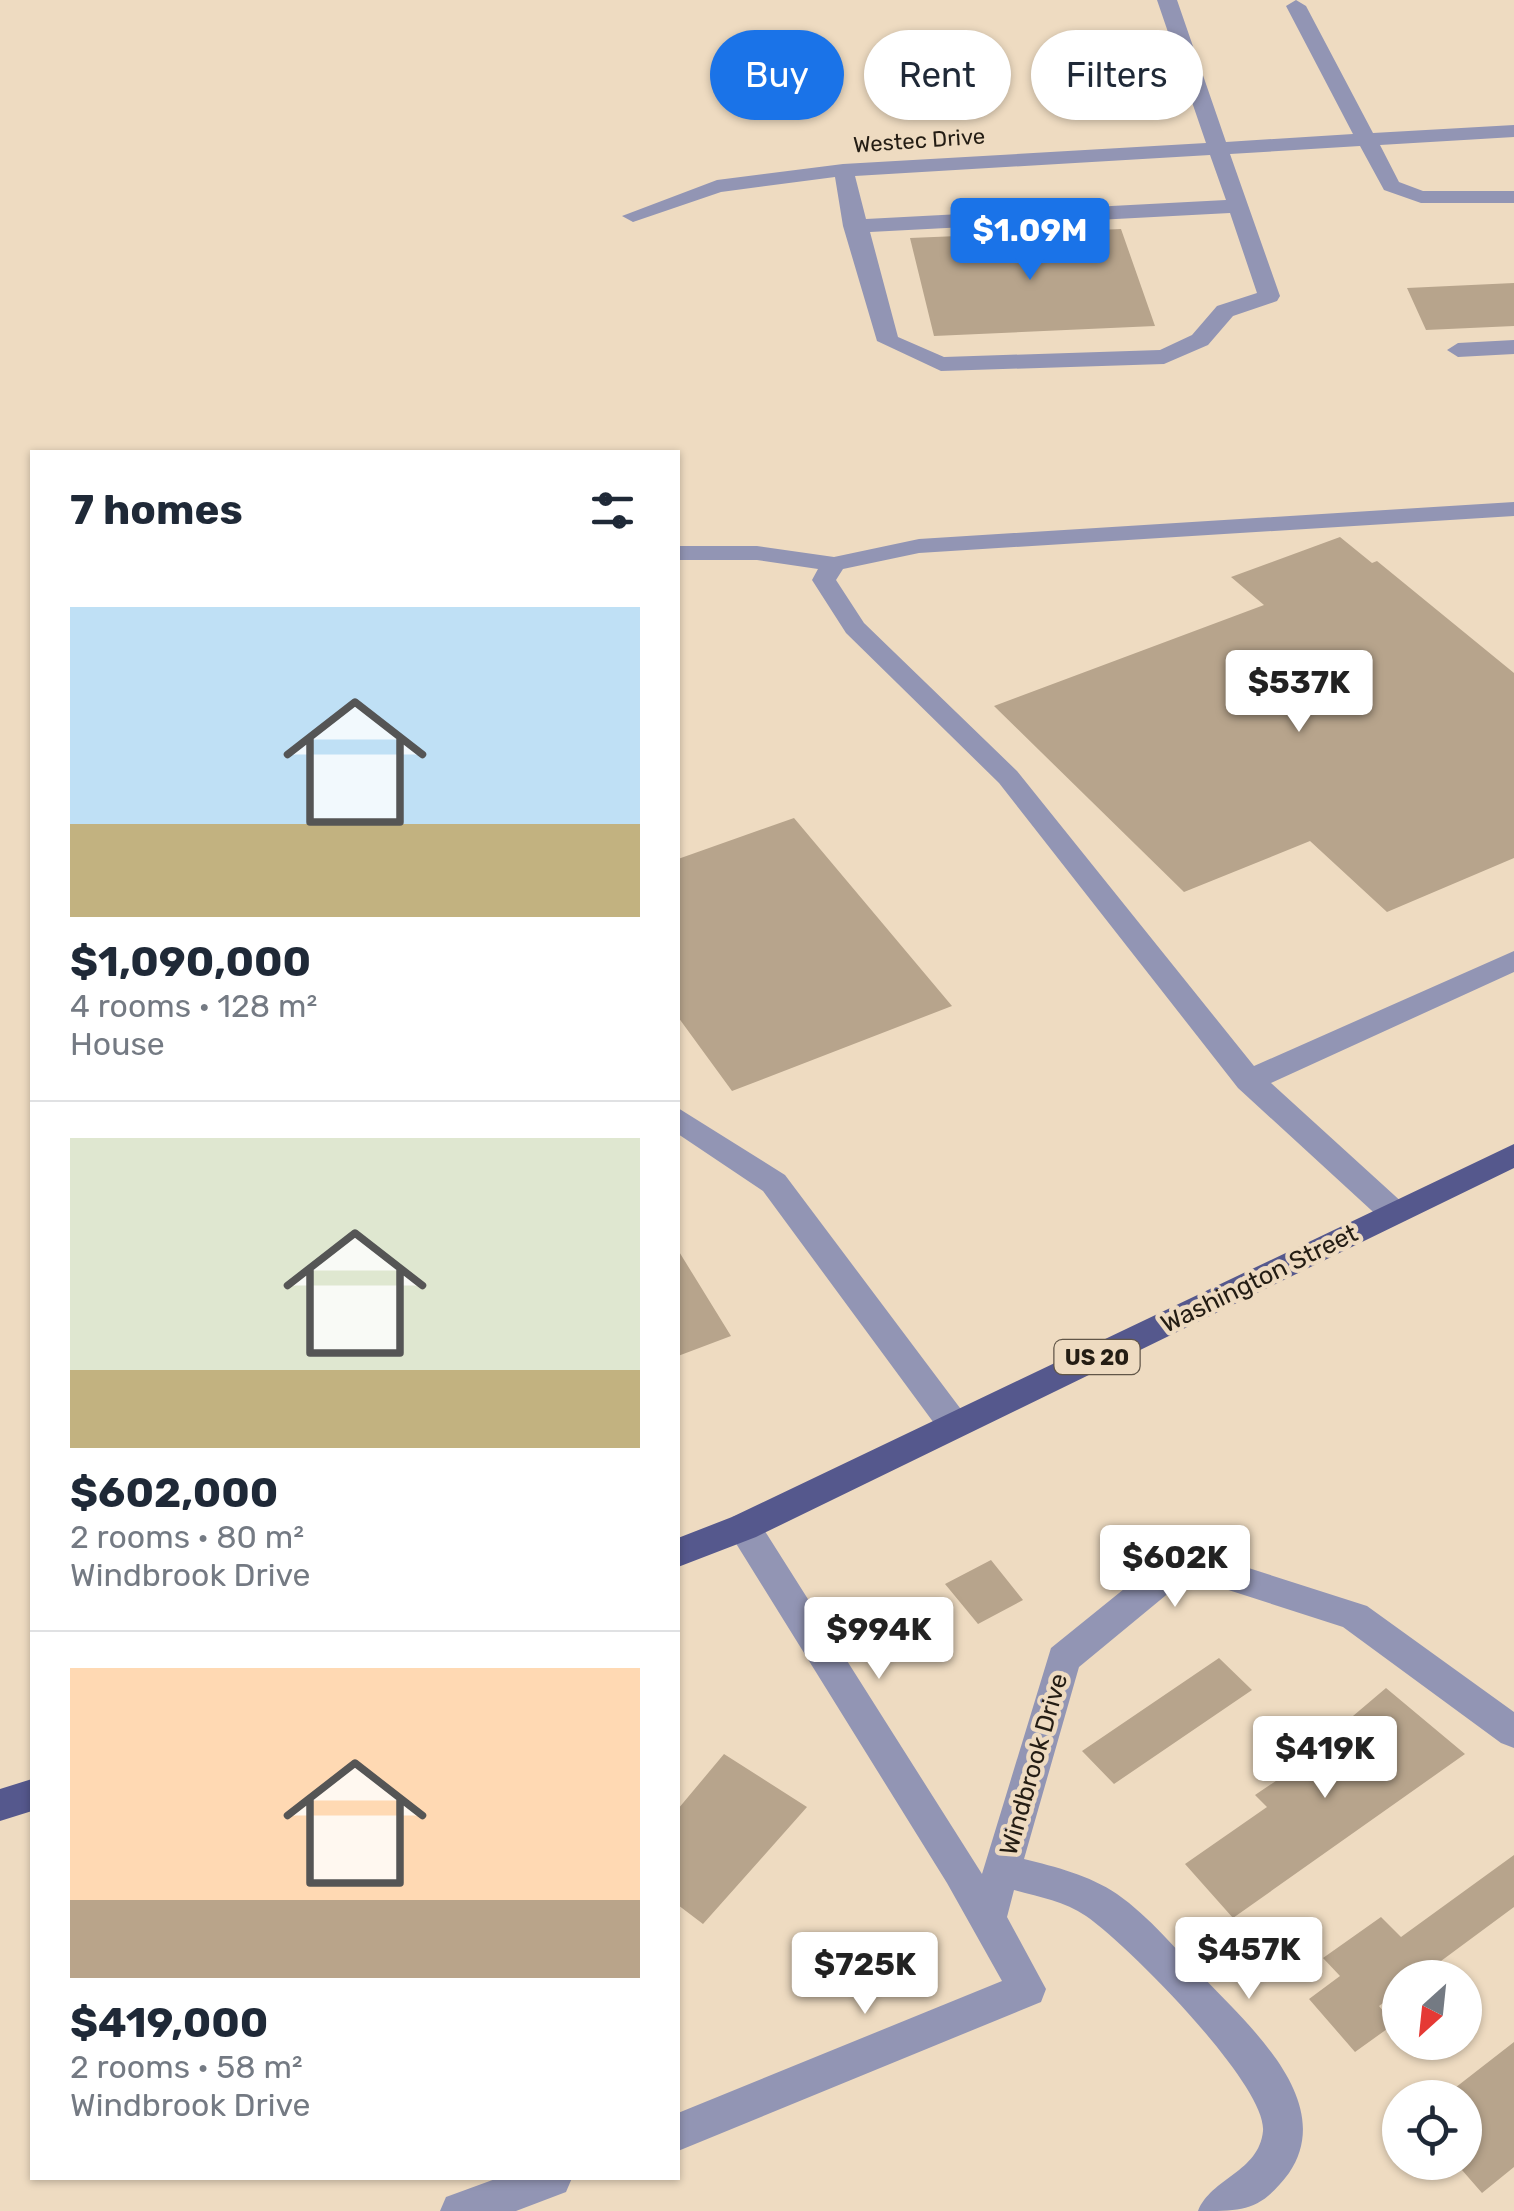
<!DOCTYPE html>
<meta charset="utf-8">
<style>
:root{--surface:#fff;--page:#f2f2f3;--text:#1f2937;--muted:#747a83;--line:#e0e1e3;--accent:#1a73e8}
body{margin:0;font-family:Rubik,sans-serif;background:var(--page);color:var(--text);height:100vh;display:flex;flex-direction:column;font-size:38px;white-space:nowrap}
*{box-sizing:border-box;margin:0}
p{font-size:32px;color:var(--muted)}
.icon{flex:none;width:55px;height:55px;fill:none;stroke:currentColor;stroke-width:2;stroke-linecap:round;stroke-linejoin:round}
.map{position:relative;flex:1;overflow:hidden}
.panel{position:absolute;left:30px;top:450px;width:650px;height:1730px;display:flex;flex-direction:column;background:var(--surface);border-radius:0px;box-shadow:0 2px 8px #0004}
.panel>*{flex:none}
.guide{position:absolute;left:710px;top:30px;width:652px;height:90px;display:flex;gap:20px}
.needle{width:65px;rotate:207deg}
.fabs{position:absolute;left:1382px;top:1960px;display:grid;gap:20px}
.fabs a{display:grid;place-items:center;width:100px;height:100px;border-radius:50%;background:var(--surface);box-shadow:0 2px 8px #0004;font-size:50px}
.price{position:absolute;translate:-50% -85px;padding:0 22px;border-radius:10px;background:#fff;color:#222;font-size:32px;line-height:65px;filter:drop-shadow(0 2px 5px #0008)}
.price::after{content:'';position:absolute;left:50%;top:60px;width:30px;height:22px;margin-left:-15px;background:inherit;clip-path:polygon(0 0,100% 0,50% 100%)}
.price.on{background:var(--accent);color:#fff}
ul{padding:0;list-style:none}
li{display:grid;align-content:center;gap:20px;height:530px;padding:0 40px}
li+li{border-top:2px solid var(--line)}
li span{display:grid;place-items:center;height:310px;border-radius:0px;color:#555}
li>.icon{margin-inline-start:auto}
span .icon{width:180px;height:180px;fill:#fffc;stroke-width:1}
li b{font-size:42px}
h2{display:flex;justify-content:space-between;align-items:center;height:120px;padding:0 40px;font-size:42px}
.tag{padding:0 35px;border-radius:45px;background:var(--surface);box-shadow:0 2px 8px #0004;font-size:35px;line-height:90px}
.tag.on{background:var(--accent);color:#fff}
.map>svg:first-child{display:block}
.building{fill:#b7a48c}
.lines{fill:none;stroke-linecap:round;stroke-linejoin:round}
.minor{fill:#9295b4;fill-rule:evenodd}
.major{fill:#55588d;fill-rule:evenodd}
.labels{text-anchor:middle;stroke-width:9;stroke-linejoin:round;paint-order:stroke}
.far-street-label{font-size:22px;fill:#241d14;stroke:#eedbc1}
.shield{fill:#eedbc1;stroke:#615648;stroke-width:2.5}
.shield-label{font-size:22px;font-weight:bold;fill:#241d14}
.street-label{font-size:25px;fill:#241d14;stroke:#eedbc1}
</style>
<div class="map">
<svg width="1514" height="2211" viewBox="0 0 1514 2211">
<rect width="100%" height="100%" fill="#eedbc1"/>
<path class="building" d="M 1121,229 L 1155,326 L 934,336 L 910,238 Z
M 1514,283 L 1514,326 L 1426,330 L 1407,288 Z
M 1340,537 L 1372,563 L 1377,561 L 1514,673 L 1514,858 L 1387,912 L 1310,841 L 1184,892 L 994,706 L 1264,605 L 1231,577 Z
M 794,818 L 952,1006 L 732,1091 L 678,1017 L 678,859 Z
M 678,1250 L 731,1336 L 678,1356 Z
M 991,1560 L 1023,1600 L 978,1624 L 945,1584 Z
M 1219,1658 L 1252,1690 L 1114,1784 L 1082,1751 Z
M 1386,1688 L 1465,1754 L 1233,1918 L 1185,1864 L 1267,1807 L 1255,1795 L 1310,1758 L 1307,1755 Z
M 724,1754 L 807,1807 L 703,1924 L 678,1905 L 678,1809 Z
M 1514,1855 L 1514,1907 L 1418,1978 L 1400,1978 L 1400,1991 L 1379,2006 L 1394,2024 L 1355,2052 L 1309,1999 L 1340,1976 L 1323,1958 L 1381,1917 L 1401,1937 Z
M 1514,2042 L 1514,2167 L 1482,2193 L 1455,2162 L 1465,2162 L 1465,2098 L 1442,2098 Z"/>
<g class="lines">
<path class="minor" d="M 1157,0 L 1177,0 L 1226,142 L 1353,134 L 1286,6 L 1296,0 L 1306,6 L 1373,133 L 1514,125 L 1514,137 L 1380,145 L 1399,182 L 1423,191 L 1514,191 L 1514,203 L 1421,203 L 1384,190 L 1360,146 L 1230,154 L 1280,296 L 1277,301 L 1233,316 L 1208,345 L 1164,364 L 941,371 L 877,341 L 843,226 L 835,177 L 721,192 L 633,222 L 622,216 L 717,180 L 843,164 L 1206,143 ZM 1210,155 L 1226,200 L 866,219 L 855,176 ZM 1230,213 L 1257,293 L 1217,306 L 1192,335 L 1160,350 L 944,357 L 898,337 L 870,232 Z
M 1514,340 L 1514,354 L 1458,357 L 1447,350 L 1458,343 Z
M 1514,502 L 1514,516 L 919,553 L 843,569 L 836,580 L 864,623 L 1017,771 L 1254,1066 L 1514,951 L 1514,972 L 1271,1083 L 1405,1205 L 1410,1213 L 1405,1221 L 1383,1221 L 1238,1088 L 999,783 L 846,633 L 812,580 L 818,569 L 757,560 L 678,560 L 678,546 L 757,546 L 834,557 L 919,539 Z
M 678,1108 L 785,1175 L 966,1416 L 971,1425 L 966,1434 L 954,1438 L 942,1434 L 763,1191 L 678,1134 Z
M 744,1513 L 756,1517 L 982,1874 L 1051,1648 L 1171,1551 L 1183,1547 L 1367,1606 L 1514,1712 L 1514,1748 L 1501,1743 L 1343,1627 L 1188,1577 L 1079,1667 L 1024,1859 C 1056,1867 1089,1875 1117,1894 C 1150,1917 1176,1950 1205,1979 C 1249,2026 1337,2102 1289,2173 C 1260,2211 1245,2211 1198,2211 C 1211,2178 1259,2172 1263,2131 C 1267,2085 1126,1943 1086,1916 C 1064,1901 1039,1897 1014,1890 L 1007,1917 L 1046,1989 L 1041,2002 L 678,2151 L 678,2113 L 1002,1981 L 947,1883 L 732,1537 L 727,1527 L 732,1517 Z
M 498,2178 L 572,2178 L 566,2192 L 516,2211 L 440,2211 L 446,2197 Z"/>
<path class="major" d="M 1514,1144 L 1514,1168 L 756,1537 L 678,1567 L 678,1538 L 732,1517 Z
M 32,1779 L 32,1811 L 0,1821 L 0,1789 Z"/>
</g>
<g class="labels">
<g class="far-street-label">
<text transform="translate(919 140) rotate(-4)" y="8">Westec Drive</text>
</g>
<rect class="shield" x="1054.5" y="1340" width="85" height="34" rx="8"/>
<g class="shield-label">
<text x="1097" y="1365">US 20</text>
</g>
<g class="street-label">
<text transform="translate(1259 1278) rotate(-26)" y="9">Washington Street</text>
<text transform="translate(1033 1764) rotate(-74)" y="9">Windbrook Drive</text>
</g>
</g>
</svg>
<div class="fabs">
<a><svg class="needle" viewBox="-14 -14 28 28"><path d="M0-13l5 13h-10z" fill="#e53935"/><path d="M0 13l5-13h-10z" fill="#747a83"/></svg></a>
<a><svg class="icon" aria-label="locate" viewBox="0 0 24 24"><circle cx="12" cy="12" r="6"/><path d="M12 2v4M12 18v4M2 12h4M18 12h4"/></svg></a>
</div>
<b class="price on" style="left:1030px;top:283px">$1.09M</b>
<b class="price" style="left:1299px;top:735px">$537K</b>
<b class="price" style="left:1175px;top:1610px">$602K</b>
<b class="price" style="left:879px;top:1682px">$994K</b>
<b class="price" style="left:1325px;top:1801px">$419K</b>
<b class="price" style="left:1249px;top:2002px">$457K</b>
<b class="price" style="left:865px;top:2017px">$725K</b>
<div class="guide">
<a class="tag on">Buy</a>
<a class="tag">Rent</a>
<a class="tag">Filters</a>
</div>
<section class="panel">
<h2>7 homes<svg class="icon" aria-label="filters" viewBox="0 0 24 24"><path d="M4 7h16M4 17h16"/><circle cx="9" cy="7" r="2"/><circle cx="15" cy="17" r="2"/></svg></h2>
<ul>
<li><span style="background:linear-gradient(#bfe0f5 70%,#c2b280 0)"><svg class="icon" aria-label="home" viewBox="0 0 24 24"><path d="M3 11l9-7 9 7M6 9v11h12V9"/></svg></span><div><b>$1,090,000</b><p>4 rooms · 128 m²</p><p>House</p></div></li>
<li><span style="background:linear-gradient(#dfe7d0 75%,#c2b280 0)"><svg class="icon" aria-label="home" viewBox="0 0 24 24"><path d="M3 11l9-7 9 7M6 9v11h12V9"/></svg></span><div><b>$602,000</b><p>2 rooms · 80 m²</p><p>Windbrook Drive</p></div></li>
<li><span style="background:linear-gradient(#ffd9b3 75%,#b9a48a 0)"><svg class="icon" aria-label="home" viewBox="0 0 24 24"><path d="M3 11l9-7 9 7M6 9v11h12V9"/></svg></span><div><b>$419,000</b><p>2 rooms · 58 m²</p><p>Windbrook Drive</p></div></li>
</ul>
</section>
</div>
